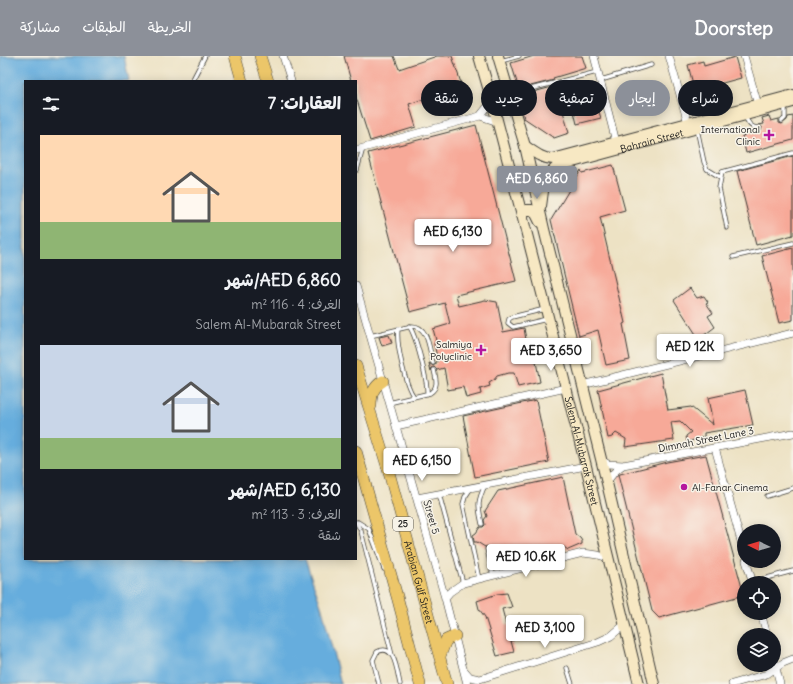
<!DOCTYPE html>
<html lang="ar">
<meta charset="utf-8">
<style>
:root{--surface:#171b24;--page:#242831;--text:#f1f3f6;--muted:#9ea1a6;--accent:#8c9099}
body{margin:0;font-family:Delius,"Playpen Sans Arabic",sans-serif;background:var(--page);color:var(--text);direction:rtl;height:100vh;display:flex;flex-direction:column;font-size:15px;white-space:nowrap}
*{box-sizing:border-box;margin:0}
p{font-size:13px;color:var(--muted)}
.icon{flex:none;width:22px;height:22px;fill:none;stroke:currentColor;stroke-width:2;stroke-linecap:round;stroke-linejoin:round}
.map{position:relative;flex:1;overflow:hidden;direction:ltr}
.details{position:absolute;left:24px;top:24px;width:333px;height:480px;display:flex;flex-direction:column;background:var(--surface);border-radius:0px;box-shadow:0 2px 10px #0003;direction:rtl}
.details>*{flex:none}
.hud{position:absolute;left:369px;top:24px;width:364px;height:36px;direction:rtl;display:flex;gap:8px}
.needle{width:26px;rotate:275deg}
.buttons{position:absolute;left:737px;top:468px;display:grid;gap:8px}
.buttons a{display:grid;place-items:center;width:44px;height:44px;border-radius:50%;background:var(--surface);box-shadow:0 2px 10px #0003;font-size:20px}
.price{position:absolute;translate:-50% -34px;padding:0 9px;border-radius:4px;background:#fff;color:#222;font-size:13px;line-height:26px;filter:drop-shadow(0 1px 2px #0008)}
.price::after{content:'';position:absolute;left:50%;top:24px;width:12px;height:9px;margin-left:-6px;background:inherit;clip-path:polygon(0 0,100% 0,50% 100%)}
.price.active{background:var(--accent);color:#fff}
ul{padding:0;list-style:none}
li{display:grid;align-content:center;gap:8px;height:212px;padding:0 16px}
li span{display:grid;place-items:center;height:124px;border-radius:0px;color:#555}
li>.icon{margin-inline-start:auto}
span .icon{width:72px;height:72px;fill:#fffc;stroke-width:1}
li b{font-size:17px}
h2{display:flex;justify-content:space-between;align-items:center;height:48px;padding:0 16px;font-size:17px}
.tag{padding:0 14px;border-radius:18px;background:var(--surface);box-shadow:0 2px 10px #0003;font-size:14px;line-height:36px}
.tag.active{background:var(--accent);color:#fff}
header{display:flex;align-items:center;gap:24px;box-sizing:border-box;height:56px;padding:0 20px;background:var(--accent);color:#fff}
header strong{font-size:19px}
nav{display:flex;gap:22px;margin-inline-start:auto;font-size:14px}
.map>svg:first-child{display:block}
.water{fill:#66addd;stroke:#41647c}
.building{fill:#f7a998}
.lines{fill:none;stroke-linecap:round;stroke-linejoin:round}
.lane-casing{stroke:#3b3a35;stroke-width:5}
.street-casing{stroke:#3b3a35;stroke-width:8}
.secondary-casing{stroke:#3b3a35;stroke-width:12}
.primary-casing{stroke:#3b3a35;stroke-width:12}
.lane{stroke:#fff;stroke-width:3.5}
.street{stroke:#fff;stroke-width:7}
.secondary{stroke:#f7e8c3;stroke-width:10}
.primary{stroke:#ecc669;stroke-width:11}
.poi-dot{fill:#b5179e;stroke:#f7f3e8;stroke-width:1.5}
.labels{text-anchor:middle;stroke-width:3;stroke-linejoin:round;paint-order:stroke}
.shield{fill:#f7f3e8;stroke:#5e5c59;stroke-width:1}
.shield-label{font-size:9px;font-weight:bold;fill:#1c1c1c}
.poi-label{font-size:10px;fill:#1c1c1c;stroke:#f7f3e8;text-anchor:end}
.street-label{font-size:10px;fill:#1c1c1c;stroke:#f7f3e8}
</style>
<header>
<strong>Doorstep</strong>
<nav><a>الخريطة</a><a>الطبقات</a><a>مشاركة</a></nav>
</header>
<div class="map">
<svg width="793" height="628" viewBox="0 0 793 628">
<rect width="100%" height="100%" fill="#f7f3e8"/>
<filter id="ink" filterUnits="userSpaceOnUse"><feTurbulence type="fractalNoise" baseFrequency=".025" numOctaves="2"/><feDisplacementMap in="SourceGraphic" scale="8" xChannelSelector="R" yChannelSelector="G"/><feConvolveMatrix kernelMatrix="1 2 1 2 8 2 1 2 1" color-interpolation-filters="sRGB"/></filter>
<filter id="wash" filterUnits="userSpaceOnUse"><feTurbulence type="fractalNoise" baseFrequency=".012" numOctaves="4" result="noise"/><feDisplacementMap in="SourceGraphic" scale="16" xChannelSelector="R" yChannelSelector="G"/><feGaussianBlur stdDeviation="0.9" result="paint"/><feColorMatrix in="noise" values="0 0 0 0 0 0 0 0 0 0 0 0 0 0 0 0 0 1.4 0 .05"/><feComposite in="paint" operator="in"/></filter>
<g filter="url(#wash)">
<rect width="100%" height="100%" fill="#ede2c4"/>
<path class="water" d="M 0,0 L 124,0 L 129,25 L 25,25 L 25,503 L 305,503 L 323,556 L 341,628 L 0,628 Z"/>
<g id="blocks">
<path class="building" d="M 344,0 L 394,0 L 399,13 L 437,0 L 452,0 L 462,30 L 409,48 L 416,71 L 370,85 L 356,41 L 356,25 L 351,25 Z
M 534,0 L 582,0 L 586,12 L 553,22 L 554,24 L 519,33 L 511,7 Z
M 735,1 L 741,22 L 719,28 L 718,26 L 694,32 L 688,9 L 703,5 L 704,10 Z
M 556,30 L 569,77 L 554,82 L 524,62 L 518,40 Z
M 591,33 L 601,62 L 577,68 L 570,39 Z
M 769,60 L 771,65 L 779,63 L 779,67 L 782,68 L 787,64 L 788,61 L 793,60 L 793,84 L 746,97 L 742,80 L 745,79 L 744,78 L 761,75 L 762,71 L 759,69 L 764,68 L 762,62 Z
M 476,69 L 516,225 L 456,239 L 459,250 L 485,244 L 497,246 L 503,276 L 524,272 L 529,302 L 536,306 L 540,326 L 518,331 L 514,317 L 508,317 L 497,320 L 494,324 L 489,327 L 490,330 L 480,333 L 481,338 L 466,342 L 463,331 L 448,334 L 444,312 L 437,314 L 434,311 L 432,312 L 431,315 L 429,307 L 433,310 L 436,308 L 436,306 L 438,305 L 434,288 L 436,284 L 433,273 L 450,268 L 445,247 L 410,256 L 368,97 Z
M 793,100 L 793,179 L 756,189 L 737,115 Z
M 613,109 L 625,154 L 600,161 L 625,267 L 623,268 L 630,304 L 606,309 L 598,274 L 579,280 L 551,164 L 581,114 L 582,117 Z
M 793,192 L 793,264 L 779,267 L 762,200 Z
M 690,232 L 697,242 L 704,240 L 708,246 L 706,247 L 713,257 L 708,260 L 715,271 L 699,283 L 674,244 Z
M 389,279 L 392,287 L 382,290 L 379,281 Z
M 661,317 L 668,354 L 691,351 L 713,369 L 708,342 L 745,334 L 753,369 L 704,377 L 704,381 L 687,386 L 686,380 L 691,376 L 680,365 L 671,366 L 674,384 L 625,391 L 626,383 L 616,377 L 612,381 L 608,382 L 598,334 Z
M 536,344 L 549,406 L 475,421 L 463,360 Z
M 706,399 L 744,539 L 659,562 L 652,555 L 618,419 L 620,418 L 667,406 Z
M 563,421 L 575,478 L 580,482 L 582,485 L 582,488 L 568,494 L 564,491 L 505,503 L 491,495 L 488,490 L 485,491 L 477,486 L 474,486 L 473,479 L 476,477 L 480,471 L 483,471 L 485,469 L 484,464 L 487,460 L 485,455 L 498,435 Z
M 507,537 L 512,551 L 502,553 L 506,568 L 514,571 L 517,575 L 517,580 L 514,584 L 511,585 L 514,596 L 497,600 L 485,561 L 479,553 L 477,545 L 497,538 Z"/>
</g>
</g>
<g filter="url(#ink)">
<use href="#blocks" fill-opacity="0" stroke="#3b3a35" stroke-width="1"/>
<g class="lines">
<defs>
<path id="lane" d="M 501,5 L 519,0
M 601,24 L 651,9
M 192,25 L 205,0
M 511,38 L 597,16
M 745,61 C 749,68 751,72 759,72
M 782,65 L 785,62 L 785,49
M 697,73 L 704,106 L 707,113 L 720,121
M 357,114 L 363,92
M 727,172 L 719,132 L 722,116 L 793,97
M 733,201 L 793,187
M 545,253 L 512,261 L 509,263 L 508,267 L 513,271 L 547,263
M 409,270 C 416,279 428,326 427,338
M 398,273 C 396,288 405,329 414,341
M 370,280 L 412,270 C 429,270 429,294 433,307
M 389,347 L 430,337 C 439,331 436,323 434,314
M 471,432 L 465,441 L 463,448 L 479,523
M 439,438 L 463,527
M 767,440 L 793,432
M 356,466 L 361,475 L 392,599
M 358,466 L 369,473 L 384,513
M 482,468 C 478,449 477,447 485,429
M 487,493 L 493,519
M 752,526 L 793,515
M 567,612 L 572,628
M 379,628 L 373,604 L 377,596 C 395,586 397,616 400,628"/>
<path id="street" d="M 283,0 L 291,25
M 594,0 L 616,86
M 669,0 L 688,67
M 744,0 L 758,49
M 480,60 L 492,45
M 356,94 L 480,60 L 498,66
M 356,230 L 445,542 L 467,628
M 582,329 L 793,277
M 396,370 L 566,332
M 715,392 L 744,496
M 601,404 L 608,408 L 623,409 L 793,377
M 607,427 C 611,419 615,414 623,409
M 417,442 L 586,410
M 746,505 L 753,527
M 445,542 L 450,536 L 463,527 L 583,497 L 598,499 L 608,502
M 761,557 L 767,579
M 774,605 L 780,628
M 464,614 L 470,621 L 480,623 L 598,586 L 611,580 L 625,568
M 732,628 L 767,618 L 783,607 L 793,603"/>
<g id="secondary">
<path id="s1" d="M 479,0 L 492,45 L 522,159 L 586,410 L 639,628"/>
<path d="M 498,0 L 525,90 L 544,173 L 607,427 L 654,628"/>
<path d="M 525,90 C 534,96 542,103 553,103 L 793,39"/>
<path id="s2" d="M 541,150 C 544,131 542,123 558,110 L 793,46"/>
<path d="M 522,159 L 526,154 L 532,154 L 535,156 L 540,166"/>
</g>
<g id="primary">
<path d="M 235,0 L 242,25"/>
<path d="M 260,0 L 268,25"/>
<path id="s3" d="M 356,310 L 388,413 L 447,628"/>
<path d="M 371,350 C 371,339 373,331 383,325"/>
<path d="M 356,395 L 398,544 L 420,628"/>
<path d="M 440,600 L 446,584 L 455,580"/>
</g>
</defs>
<use href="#lane" class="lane-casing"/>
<use href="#street" class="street-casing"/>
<use href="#secondary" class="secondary-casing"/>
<use href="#primary" class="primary-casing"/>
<use href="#lane" class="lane"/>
<use href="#street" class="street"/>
<use href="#secondary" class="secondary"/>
<use href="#primary" class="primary"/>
</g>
</g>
<g class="poi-dot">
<path d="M767 73h4v4h4v4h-4v4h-4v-4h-4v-4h4z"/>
<path d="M479 288h4v4h4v4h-4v4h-4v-4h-4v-4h4z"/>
<circle cx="684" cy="431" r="4"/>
</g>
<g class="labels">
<rect class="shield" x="393" y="461" width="20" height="14" rx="3"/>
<g class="shield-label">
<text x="403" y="471">25</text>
</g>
<g class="poi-label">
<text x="760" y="77">International<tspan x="760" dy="12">Clinic</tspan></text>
<text x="472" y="292">Salmiya<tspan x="472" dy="12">Polyclinic</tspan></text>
<text x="692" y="435" text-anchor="start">Al-Fanar Cinema</text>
</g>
<g class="street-label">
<text dy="4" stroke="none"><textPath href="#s2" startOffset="142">Bahrain Street</textPath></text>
<text transform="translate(706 383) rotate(-11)" y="4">Dimnah Street Lane 3</text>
<text dy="4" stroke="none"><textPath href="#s1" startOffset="408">Salem Al-Mubarak Street</textPath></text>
<text transform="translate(432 461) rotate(74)" y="4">Street 5</text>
<text dy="4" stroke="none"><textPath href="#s3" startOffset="225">Arabian Gulf Street</textPath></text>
</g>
</g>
</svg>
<div class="buttons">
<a><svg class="needle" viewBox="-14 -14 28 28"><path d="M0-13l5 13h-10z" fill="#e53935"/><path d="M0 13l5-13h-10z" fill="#9ea1a6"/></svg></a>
<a><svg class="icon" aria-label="locate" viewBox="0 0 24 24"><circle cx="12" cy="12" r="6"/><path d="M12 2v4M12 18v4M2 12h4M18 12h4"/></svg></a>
<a><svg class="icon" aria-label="layers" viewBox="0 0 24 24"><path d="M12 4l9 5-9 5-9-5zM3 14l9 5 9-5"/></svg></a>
</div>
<b class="price active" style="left:537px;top:144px">AED 6,860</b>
<b class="price" style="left:453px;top:197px">AED 6,130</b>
<b class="price" style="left:690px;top:312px">AED 12K</b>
<b class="price" style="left:551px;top:316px">AED 3,650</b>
<b class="price" style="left:422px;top:426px">AED 6,150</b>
<b class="price" style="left:526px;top:522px">AED 10.6K</b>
<b class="price" style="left:545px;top:593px">AED 3,100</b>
<div class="hud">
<a class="tag">شراء</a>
<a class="tag active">إيجار</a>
<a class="tag">تصفية</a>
<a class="tag">جديد</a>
<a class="tag">شقة</a>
</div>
<section class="details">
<h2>العقارات: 7<svg class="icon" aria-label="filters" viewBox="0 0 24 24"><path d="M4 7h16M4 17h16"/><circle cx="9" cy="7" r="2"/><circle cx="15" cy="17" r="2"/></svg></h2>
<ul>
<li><span style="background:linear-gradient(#ffd9b3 70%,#8fb573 0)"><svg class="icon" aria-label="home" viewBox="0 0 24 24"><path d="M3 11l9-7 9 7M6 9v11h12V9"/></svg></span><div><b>AED 6,860/شهر</b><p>الغرف: 4 · 116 m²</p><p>Salem Al-Mubarak Street</p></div></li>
<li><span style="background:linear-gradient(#c9d6e8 75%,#8fb573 0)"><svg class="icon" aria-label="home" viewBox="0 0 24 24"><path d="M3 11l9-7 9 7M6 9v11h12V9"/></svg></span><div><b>AED 6,130/شهر</b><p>الغرف: 3 · 113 m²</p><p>شقة</p></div></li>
</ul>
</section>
</div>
